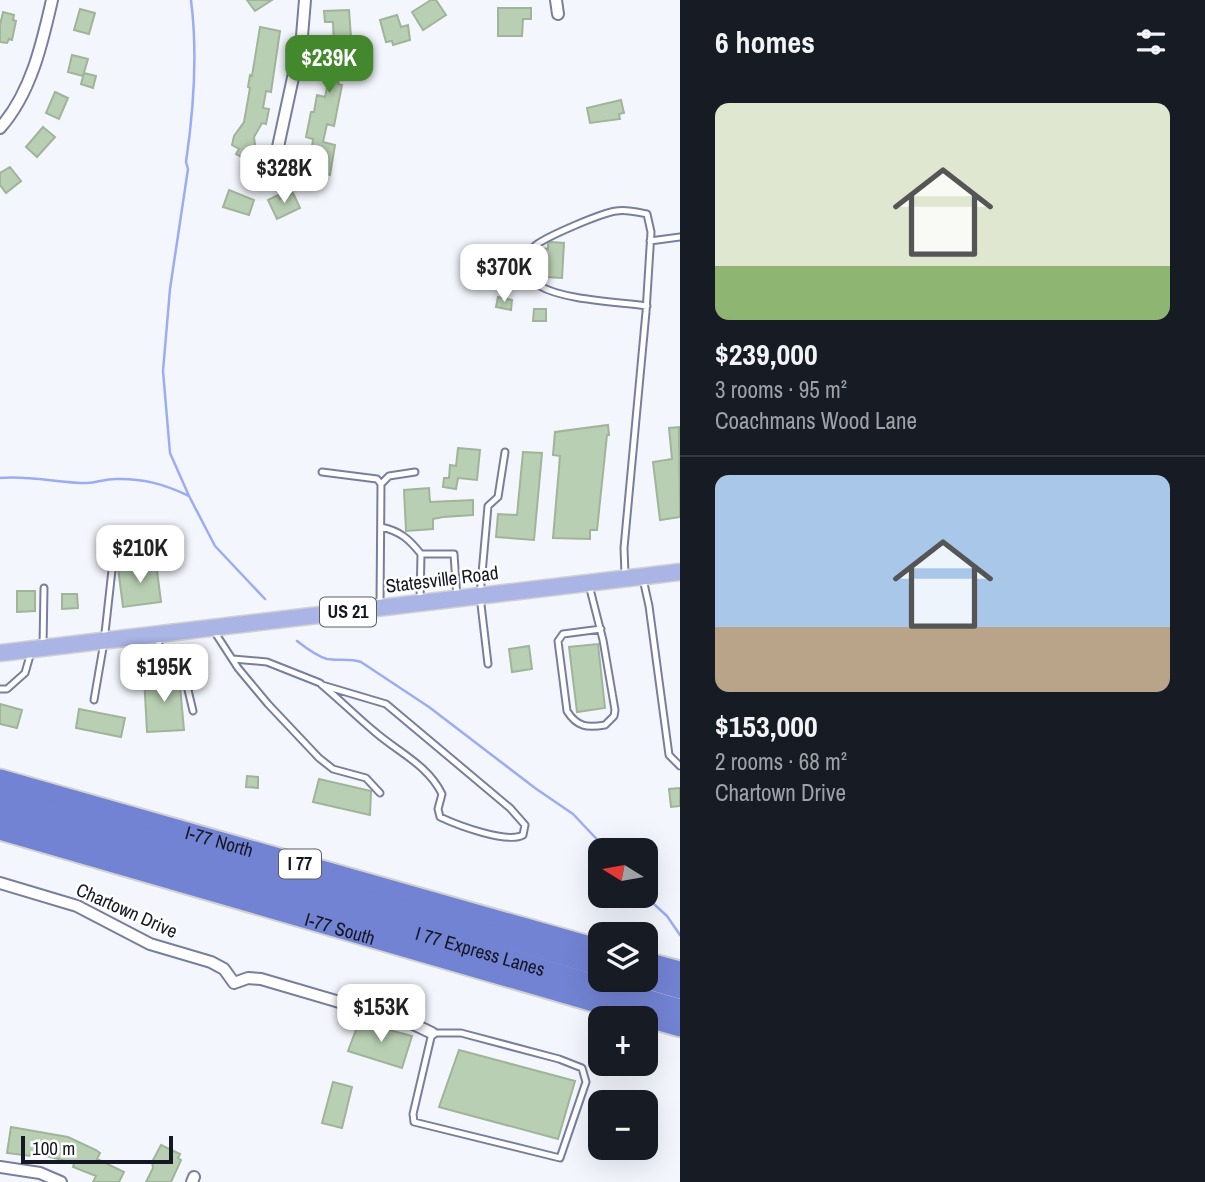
<!DOCTYPE html>
<meta charset="utf-8">
<style>
:root{--surface:#171b24;--page:#242831;--text:#f1f3f6;--muted:#9ea1a6;--line:#363941;--accent:#43882c}
body{margin:0;font-family:"Archivo Narrow",sans-serif;background:var(--page);color:var(--text);height:100vh;display:flex;flex-direction:column;font-size:26px;white-space:nowrap}
*{box-sizing:border-box;margin:0}
p{font-size:23px;color:var(--muted)}
.icon{flex:none;width:38px;height:38px;fill:none;stroke:currentColor;stroke-width:2;stroke-linecap:round;stroke-linejoin:round}
.map{position:relative;flex:1;overflow:hidden}
.details{display:flex;flex-direction:column;background:var(--surface);width:525px}
.details>*{flex:none}
.needle{width:46px;rotate:281deg}
.tools{position:absolute;left:588px;top:838px;display:grid;gap:14px}
.tools a{display:grid;place-items:center;width:70px;height:70px;border-radius:14px;background:var(--surface);box-shadow:0 7px 28px #0002;font-size:35px}
.scale{position:absolute;left:21px;bottom:18px;width:152px;box-sizing:border-box;padding-left:7px;border:4px solid #151723;border-top:0;font-size:19px;line-height:24px;white-space:nowrap;color:#151723;-webkit-text-stroke:5px #fff;paint-order:stroke}
.price{position:absolute;translate:-50% -60px;padding:0 16px;border-radius:14px;background:#fff;color:#222;font-size:23px;line-height:46px;filter:drop-shadow(0 2px 4px #0008)}
.price::after{content:'';position:absolute;left:50%;top:42px;width:21px;height:16px;margin-left:-10px;background:inherit;clip-path:polygon(0 0,100% 0,50% 100%)}
.price.on{background:var(--accent);color:#fff}
ul{padding:0;list-style:none}
li{display:grid;align-content:center;gap:14px;height:371px;padding:0 35px}
li+li{border-top:2px solid var(--line)}
li span{display:grid;place-items:center;height:217px;border-radius:14px;color:#555}
li>.icon{margin-inline-start:auto}
span .icon{width:126px;height:126px;fill:#fffc;stroke-width:1}
li b{font-size:30px}
h2{display:flex;justify-content:space-between;align-items:center;height:84px;padding:0 35px;font-size:30px}
main{display:flex;flex:1;min-height:0}
.map>svg:first-child{display:block}
.lines{fill:none;stroke-linecap:round;stroke-linejoin:round}
.stream{stroke:#9cacf3;stroke-width:2.5}
.building{fill:#b9cfb3;stroke:#9fb498;stroke-width:2}
.service-casing{stroke:#787f9d;stroke-width:9}
.minor-casing{stroke:#787f9d;stroke-width:14}
.primary-casing{stroke:#d0d1d3;stroke-width:19}
.motorway-casing{stroke:#d0d1d3;stroke-width:23}
.service{stroke:#fff;stroke-width:5}
.minor{stroke:#fff;stroke-width:10}
.primary{stroke:#aab5e5;stroke-width:16}
.motorway{stroke:#7283d3;stroke-width:19}
.labels{text-anchor:middle;stroke-width:5;stroke-linejoin:round;paint-order:stroke}
.shield{fill:#fff;stroke:#5b5d65;stroke-width:2}
.shield-label{font-size:18px;font-weight:bold;fill:#151723}
.street-label{font-size:19px;fill:#151723;stroke:#fff}
</style>
<main>
<div class="map">
<svg width="680" height="1182" viewBox="0 0 680 1182">
<rect width="100%" height="100%" fill="#f4f6fd"/>
<g class="lines">
<path class="stream" d="M 191,0 C 198,55 194,108 186,162 L 188,169 L 170,289 L 163,371 L 170,453 L 189,496 L 215,546 L 265,599
M 0,478 C 29,475 58,483 87,483 C 96,483 105,479 115,479 C 142,478 164,484 189,496
M 297,641 C 306,648 316,656 327,659 C 338,661 349,658 361,662 L 429,707 L 535,788 L 573,814 L 607,850
M 645,896 L 667,916 L 680,935"/>
</g>
<path class="building" d="M 247,0 L 272,0 L 255,11 Z
M 431,0 L 436,0 L 446,15 L 423,30 L 412,12 Z
M 498,8 L 531,8 L 531,19 L 523,19 L 522,36 L 498,36 Z
M 80,9 L 95,13 L 89,34 L 74,30 Z
M 349,10 L 351,37 L 347,37 L 338,84 L 342,85 L 334,126 L 327,124 L 323,142 L 335,145 L 330,175 L 309,171 L 313,139 L 306,137 L 311,112 L 314,112 L 317,95 L 325,97 L 330,74 L 319,72 L 321,62 L 325,63 L 328,47 L 334,48 L 333,22 L 325,22 L 324,11 Z
M 3,12 L 14,15 L 13,20 L 16,21 L 12,40 L 9,39 L 7,43 L 0,42 L 0,25 Z
M 397,15 L 401,27 L 408,25 L 410,40 L 393,45 L 392,41 L 386,42 L 380,20 Z
M 260,27 L 280,31 L 271,92 L 266,91 L 263,108 L 269,109 L 266,124 L 262,123 L 254,137 L 255,144 L 247,160 L 236,154 L 239,149 L 232,145 L 234,136 L 244,122 L 250,88 L 248,87 L 250,75 L 252,76 Z
M 72,55 L 88,59 L 83,76 L 68,72 Z
M 84,73 L 96,76 L 93,88 L 81,84 Z
M 55,92 L 68,98 L 59,119 L 46,113 Z
M 621,100 L 624,113 L 619,114 L 620,119 L 590,123 L 587,108 Z
M 43,127 L 55,137 L 37,157 L 26,147 Z
M 10,167 L 21,181 L 6,193 L 0,185 L 0,173 Z
M 229,190 L 254,200 L 249,215 L 223,207 Z
M 293,193 L 300,208 L 277,219 L 268,200 L 278,195 L 280,199 Z
M 551,242 L 564,243 L 562,278 L 546,277 L 547,258 L 540,258 L 541,248 L 548,249 L 548,244 Z
M 498,297 L 512,300 L 511,310 L 496,307 Z
M 534,309 L 546,309 L 546,321 L 533,321 Z
M 608,425 L 609,435 L 607,435 L 597,530 L 590,530 L 590,539 L 553,538 L 560,456 L 553,455 L 555,432 Z
M 679,427 L 680,517 L 660,520 L 653,462 L 672,459 L 669,428 Z
M 458,448 L 480,450 L 477,480 L 458,478 L 456,489 L 443,487 L 444,478 L 449,478 L 450,465 L 456,466 Z
M 523,452 L 542,453 L 534,540 L 496,537 L 498,514 L 517,515 Z
M 429,488 L 430,502 L 473,500 L 473,515 L 443,517 L 433,519 L 433,529 L 406,531 L 404,490 Z
M 156,563 L 161,602 L 123,607 L 118,568 Z
M 17,591 L 35,591 L 35,611 L 17,612 Z
M 62,594 L 77,594 L 78,608 L 62,609 Z
M 598,644 L 605,708 L 577,712 L 569,647 Z
M 529,646 L 532,669 L 512,672 L 509,649 Z
M 202,666 L 207,678 L 198,681 L 194,670 Z
M 179,675 L 184,730 L 147,732 L 144,677 Z
M 0,704 L 22,710 L 17,728 L 0,724 Z
M 79,709 L 125,718 L 121,737 L 76,728 Z
M 247,776 L 258,777 L 258,788 L 246,787 Z
M 319,779 L 371,791 L 370,815 L 313,802 Z
M 680,788 L 680,806 L 671,807 L 669,789 Z
M 359,1022 L 412,1036 L 402,1068 L 348,1051 Z
M 459,1050 L 575,1081 L 558,1139 L 439,1107 Z
M 333,1082 L 352,1087 L 342,1128 L 322,1123 Z
M 11,1127 L 68,1137 L 96,1150 L 100,1153 L 97,1159 L 124,1172 L 119,1182 L 93,1182 L 96,1176 L 73,1167 L 74,1164 L 66,1161 L 31,1152 L 30,1156 L 7,1153 Z
M 161,1145 L 180,1154 L 178,1158 L 181,1160 L 171,1182 L 146,1182 L 153,1168 L 152,1162 Z"/>
<g class="lines">
<defs>
<path id="service" d="M 650,241 L 680,237
M 322,472 L 377,479 L 381,484 L 380,605
M 381,484 L 389,476 L 415,472
M 381,527 C 400,531 409,539 421,554
M 625,575 L 624,548 L 646,312 L 651,232 L 647,214 C 637,212 626,209 616,211 C 601,213 548,236 536,245 C 523,256 526,278 540,286 C 563,300 620,302 647,306
M 643,579 L 649,606 L 669,755 L 680,766
M 589,585 L 603,640 L 615,710 L 614,716 L 605,725 C 587,728 577,727 567,711 L 558,641 L 563,634 L 601,629
M 420,600 L 421,554 L 454,554 L 457,598
M 214,631 L 238,668 L 268,704 L 319,758 L 333,769 L 366,778 L 380,793
M 158,638 L 162,664 L 181,669 L 184,673 L 193,711
M 43,646 L 44,588
M 233,659 L 267,662 L 320,683 L 322,685 C 340,700 357,717 375,732 C 398,752 428,765 442,794 L 438,809 L 440,817 C 457,825 507,844 523,835 L 525,825 L 510,808 L 386,704 L 322,685
M 488,664 L 480,596 L 488,506 L 498,497 L 505,452
M 0,689 L 7,689 L 25,673 L 31,652
M 94,700 L 104,642 L 113,561 L 119,556 L 134,554
M 432,1033 L 461,1033 L 559,1059 L 582,1068 L 586,1082 L 560,1158 L 414,1122 L 413,1114 Z"/>
<path id="minor" d="M 556,0 L 558,14
M 0,128 C 31,93 42,44 52,0
M 273,170 L 302,36 L 305,0
M 0,883 L 77,906 L 150,944 L 211,962 L 224,969 L 234,983 L 248,978 L 261,979 L 411,1023 L 432,1033
M 0,1167 L 40,1173 L 61,1182
M 192,1182 L 194,1177"/>
<path id="primary" d="M 0,653 L 680,572"/>
<g id="motorway">
<path id="s1" d="M 0,779 L 600,949"/>
<path d="M 0,796 L 600,966"/>
<path id="s2" d="M 0,812 L 680,1009"/>
<path id="s3" d="M 0,830 L 680,1027"/>
<path d="M 646,962 L 680,971"/>
<path d="M 646,979 L 680,989"/>
</g>
</defs>
<use href="#service" class="service-casing"/>
<use href="#minor" class="minor-casing"/>
<use href="#primary" class="primary-casing"/>
<use href="#motorway" class="motorway-casing"/>
<use href="#service" class="service"/>
<use href="#minor" class="minor"/>
<use href="#primary" class="primary"/>
<use href="#motorway" class="motorway"/>
</g>
<g class="labels">
<g class="shield">
<rect x="320" y="597.5" width="56" height="29" rx="5"/>
<rect x="279" y="849.5" width="42" height="29" rx="5"/>
</g>
<g class="shield-label">
<text x="348" y="618">US 21</text>
<text x="300" y="870">I 77</text>
</g>
<g class="street-label">
<text transform="translate(442 579) rotate(-7)" y="7">Statesville Road</text>
<text dy="7" stroke="none"><textPath href="#s1" startOffset="228">I-77 North</textPath></text>
<text transform="translate(127 910) rotate(24)" y="7">Chartown Drive</text>
<text dy="7" stroke="none"><textPath href="#s3" startOffset="354">I-77 South</textPath></text>
<text dy="7" stroke="none"><textPath href="#s2" startOffset="500">I 77 Express Lanes</textPath></text>
</g>
</g>
</svg>
<div class="tools">
<a><svg class="needle" viewBox="-14 -14 28 28"><path d="M0-13l5 13h-10z" fill="#e53935"/><path d="M0 13l5-13h-10z" fill="#9ea1a6"/></svg></a>
<a><svg class="icon" aria-label="layers" viewBox="0 0 24 24"><path d="M12 4l9 5-9 5-9-5zM3 14l9 5 9-5"/></svg></a>
<a>+</a>
<a>−</a>
</div>
<div class="scale">100 m</div>
<b class="price on" style="left:329px;top:95px">$239K</b>
<b class="price" style="left:284px;top:205px">$328K</b>
<b class="price" style="left:504px;top:304px">$370K</b>
<b class="price" style="left:140px;top:585px">$210K</b>
<b class="price" style="left:164px;top:704px">$195K</b>
<b class="price" style="left:381px;top:1044px">$153K</b>
</div>
<section class="details">
<h2>6 homes<svg class="icon" aria-label="filters" viewBox="0 0 24 24"><path d="M4 7h16M4 17h16"/><circle cx="9" cy="7" r="2"/><circle cx="15" cy="17" r="2"/></svg></h2>
<ul>
<li><span style="background:linear-gradient(#dfe7d0 75%,#8fb573 0)"><svg class="icon" aria-label="home" viewBox="0 0 24 24"><path d="M3 11l9-7 9 7M6 9v11h12V9"/></svg></span><div><b>$239,000</b><p>3 rooms · 95 m²</p><p>Coachmans Wood Lane</p></div></li>
<li><span style="background:linear-gradient(#a9c7e8 70%,#b9a48a 0)"><svg class="icon" aria-label="home" viewBox="0 0 24 24"><path d="M3 11l9-7 9 7M6 9v11h12V9"/></svg></span><div><b>$153,000</b><p>2 rooms · 68 m²</p><p>Chartown Drive</p></div></li>
</ul>
</section>
</main>
